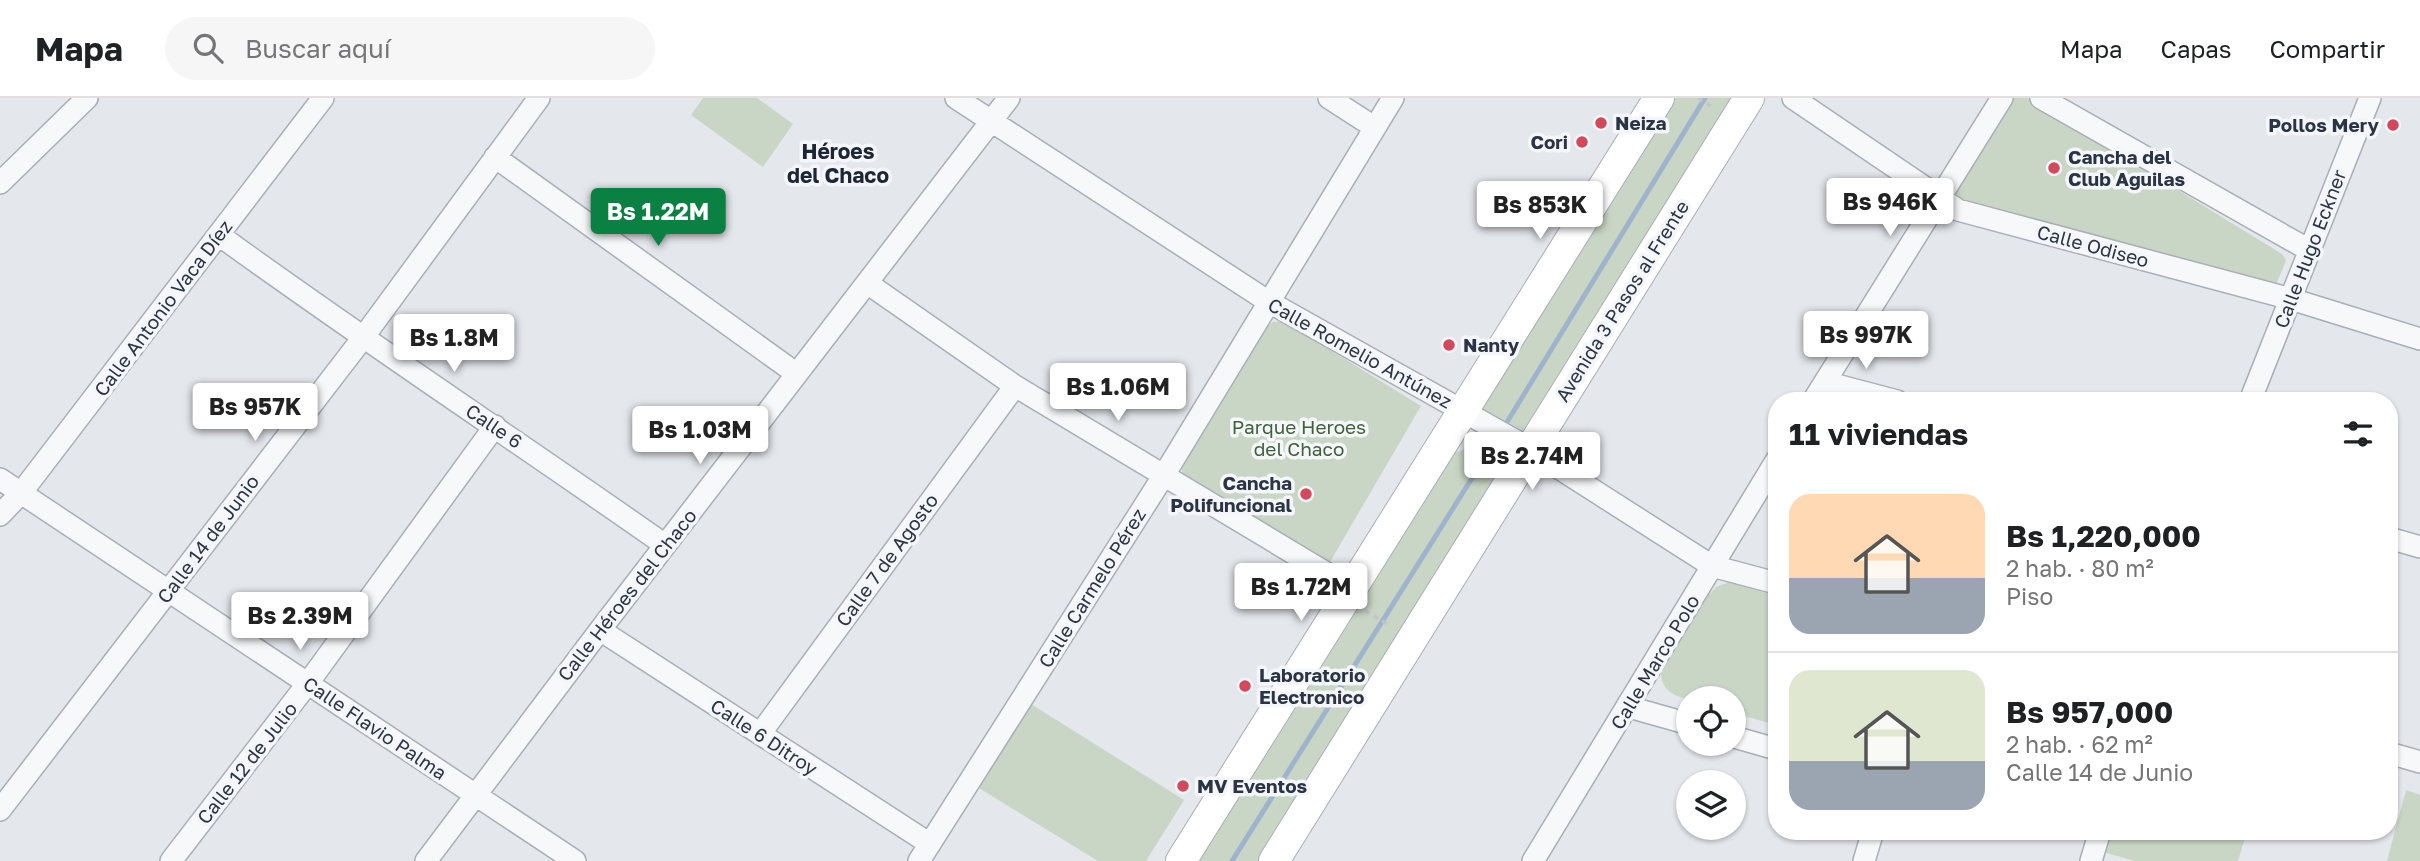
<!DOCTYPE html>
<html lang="es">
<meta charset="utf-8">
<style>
:root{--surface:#fff;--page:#f6f6f6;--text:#202124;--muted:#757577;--line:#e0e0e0;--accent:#0b8043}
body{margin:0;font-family:"Golos Text",sans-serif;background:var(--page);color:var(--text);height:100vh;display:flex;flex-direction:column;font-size:26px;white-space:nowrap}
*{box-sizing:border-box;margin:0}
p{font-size:23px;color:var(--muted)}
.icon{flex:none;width:38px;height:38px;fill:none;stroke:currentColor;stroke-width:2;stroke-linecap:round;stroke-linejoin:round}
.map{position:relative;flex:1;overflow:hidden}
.details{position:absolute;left:1768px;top:294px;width:630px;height:448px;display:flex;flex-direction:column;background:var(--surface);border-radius:28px;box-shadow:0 2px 5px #0004}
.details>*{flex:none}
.fabs{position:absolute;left:1676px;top:588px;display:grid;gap:14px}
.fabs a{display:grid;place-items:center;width:70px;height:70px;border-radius:50%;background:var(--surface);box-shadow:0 2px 5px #0004;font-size:35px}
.price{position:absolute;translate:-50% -60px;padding:0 16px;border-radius:7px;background:#fff;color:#222;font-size:23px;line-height:46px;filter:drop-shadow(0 2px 4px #0008)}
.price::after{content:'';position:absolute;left:50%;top:42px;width:21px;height:16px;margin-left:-10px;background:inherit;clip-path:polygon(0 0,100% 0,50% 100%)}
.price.active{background:var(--accent);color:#fff}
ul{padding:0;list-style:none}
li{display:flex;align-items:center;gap:21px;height:175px;padding:0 21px}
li+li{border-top:2px solid var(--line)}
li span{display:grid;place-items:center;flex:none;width:196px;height:140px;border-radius:21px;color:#555}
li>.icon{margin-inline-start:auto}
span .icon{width:84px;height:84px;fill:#fffc;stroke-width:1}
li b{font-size:30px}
h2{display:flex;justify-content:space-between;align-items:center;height:84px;padding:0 21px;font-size:30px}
header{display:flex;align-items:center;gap:42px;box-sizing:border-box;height:98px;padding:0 35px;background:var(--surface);border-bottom:2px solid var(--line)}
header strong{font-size:33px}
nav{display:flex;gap:38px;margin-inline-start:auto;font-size:24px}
.search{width:490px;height:63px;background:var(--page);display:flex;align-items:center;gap:18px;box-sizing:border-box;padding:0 24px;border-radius:38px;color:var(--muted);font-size:26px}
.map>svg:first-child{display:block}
.green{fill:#c9d6c5}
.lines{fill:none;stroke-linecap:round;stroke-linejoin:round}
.stream{stroke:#9fb4cc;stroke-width:5}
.minor-casing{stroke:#a9aeb7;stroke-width:24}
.secondary-casing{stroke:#a9aeb7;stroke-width:32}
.path{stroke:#c2c5cb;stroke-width:3.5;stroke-dasharray:5 5;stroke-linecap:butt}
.minor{stroke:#f7f8fa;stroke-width:21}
.secondary{stroke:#fff;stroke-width:30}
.poi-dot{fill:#d1495b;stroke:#f4f6f9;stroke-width:2.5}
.labels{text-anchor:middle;stroke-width:7;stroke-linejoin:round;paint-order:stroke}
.poi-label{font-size:19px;font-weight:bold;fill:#2b3445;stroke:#f4f6f9;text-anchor:start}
.street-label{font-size:19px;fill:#2b3445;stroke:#f4f6f9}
.park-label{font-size:19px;fill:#3f6138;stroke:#f4f6f9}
.neighbourhood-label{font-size:21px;font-weight:bold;fill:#1d2536;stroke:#f4f6f9}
</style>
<header>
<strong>Mapa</strong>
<div class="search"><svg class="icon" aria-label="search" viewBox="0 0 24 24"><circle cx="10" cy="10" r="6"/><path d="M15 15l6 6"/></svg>Buscar aquí</div>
<nav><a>Mapa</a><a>Capas</a><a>Compartir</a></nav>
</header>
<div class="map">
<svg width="2420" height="763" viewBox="0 0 2420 763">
<rect width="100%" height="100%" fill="#e4e7ec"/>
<path class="green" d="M 703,0 L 757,0 L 793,26 L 763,69 L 691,17 Z
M 1667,0 L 1737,0 L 1528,335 L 1483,311 L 1483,297 Z
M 2013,0 L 2028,0 L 2282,156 L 2286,162 L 2276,187 L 1956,101 L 1957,91 Z
M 1283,223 L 1421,308 L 1327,469 L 1186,382 L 1182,373 L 1182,363 L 1265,230 L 1273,224 Z
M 1466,351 L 1492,361 L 1503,372 L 1265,763 L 1195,763 L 1445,358 Z
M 1729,484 L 1776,498 L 1776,627 L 1734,615 L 1734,600 C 1709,600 1664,610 1661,576 L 1706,500 L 1716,489 Z
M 1031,606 L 1184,702 L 1146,763 L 1098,763 L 979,690 Z
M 2406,692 L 2420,697 L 2420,763 L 2387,763 Z
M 2102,733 L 2247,733 L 2238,763 L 2135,763 L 2096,752 Z"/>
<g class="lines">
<path class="stream" d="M 1504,329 L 1705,0
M 1232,763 L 1499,337"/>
<defs>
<path id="minor" d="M 956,0 L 1269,204 L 1518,344 L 1712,468 L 1776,485
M 1329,0 L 1374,29
M 1793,0 L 1958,112 L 2291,201 L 2420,241
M 2041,0 L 2309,152
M 495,59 L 797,276
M 0,85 L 87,0
M 219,137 C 366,244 517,343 665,447
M 867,185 L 1015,288 L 1353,491
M 1825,284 L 1897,303
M 1813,303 L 2002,0
M 2250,303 L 2370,0
M 0,381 L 575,763
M 0,417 L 21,395 L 323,0
M 2389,440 L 2420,449
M 600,532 L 930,746
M 1629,609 L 1689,626
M 760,636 L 1015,288
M 1734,639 L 1776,651
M 2389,655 L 2420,664
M 0,712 L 362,241 L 539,0
M 171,763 L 308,585 L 495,328
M 426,763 L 600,532 L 1009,0
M 919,763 L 1164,377 L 1393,0
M 1533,763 L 1776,363
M 1864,763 L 1873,733
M 2091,763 L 2100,733"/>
<path id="secondary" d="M 1181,763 L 1659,0
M 1274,763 L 1749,0"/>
</defs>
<use href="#minor" class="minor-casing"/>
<use href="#secondary" class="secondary-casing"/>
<path class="path" d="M 1698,0 L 1714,10
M 1365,513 L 1391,528"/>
<use href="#minor" class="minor"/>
<use href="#secondary" class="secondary"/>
</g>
<g class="poi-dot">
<circle cx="1601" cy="25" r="7"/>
<circle cx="2393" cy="27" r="7"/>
<circle cx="1582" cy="44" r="7"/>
<circle cx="2054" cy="70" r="7"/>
<circle cx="1449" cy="247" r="7"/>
<circle cx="1306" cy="396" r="7"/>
<circle cx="1245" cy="588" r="7"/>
<circle cx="1183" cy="688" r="7"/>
</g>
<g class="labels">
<g class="poi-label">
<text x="1615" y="32">Neiza</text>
<text x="2379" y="34" text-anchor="end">Pollos Mery</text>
<text x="1568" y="51" text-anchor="end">Cori</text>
<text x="2068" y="66">Cancha del<tspan x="2068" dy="22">Club Aguilas</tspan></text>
<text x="1463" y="254">Nanty</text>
<text x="1292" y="392" text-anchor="end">Cancha<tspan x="1292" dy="22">Polifuncional</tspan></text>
<text x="1259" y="584">Laboratorio<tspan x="1259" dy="22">Electronico</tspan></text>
<text x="1197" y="695">MV Eventos</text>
</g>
<g class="street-label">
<text transform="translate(2093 148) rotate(15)" y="7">Calle Odiseo</text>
<text transform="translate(2310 151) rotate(-69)" y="7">Calle Hugo Eckner</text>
<text transform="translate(1622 203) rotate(-58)" y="7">Avenida 3 Pasos al Frente</text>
<text transform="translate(163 210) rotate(-53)" y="7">Calle Antonio Vaca Díez</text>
<text transform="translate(1360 255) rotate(29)" y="7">Calle Romelio Antúnez</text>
<text transform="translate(494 328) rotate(34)" y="7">Calle 6</text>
<text transform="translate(208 441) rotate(-53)" y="7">Calle 14 de Junio</text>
<text transform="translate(887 462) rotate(-54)" y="7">Calle 7 de Agosto</text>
<text transform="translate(1092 490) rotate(-58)" y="7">Calle Carmelo Pérez</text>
<text transform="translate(627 497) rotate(-52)" y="7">Calle Héroes del Chaco</text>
<text transform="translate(1655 564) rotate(-59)" y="7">Calle Marco Polo</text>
<text transform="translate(375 630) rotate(34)" y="7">Calle Flavio Palma</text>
<text transform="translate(764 639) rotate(33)" y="7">Calle 6 Ditroy</text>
<text transform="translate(247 665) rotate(-52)" y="7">Calle 12 de Julio</text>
</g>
<g class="park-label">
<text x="1299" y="336">Parque Heroes<tspan x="1299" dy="22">del Chaco</tspan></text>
</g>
<g class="neighbourhood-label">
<text x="838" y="61">Héroes<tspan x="838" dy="24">del Chaco</tspan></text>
</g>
</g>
</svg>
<div class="fabs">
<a><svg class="icon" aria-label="locate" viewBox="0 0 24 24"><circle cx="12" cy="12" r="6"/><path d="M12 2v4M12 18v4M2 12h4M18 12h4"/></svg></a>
<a><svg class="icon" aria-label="layers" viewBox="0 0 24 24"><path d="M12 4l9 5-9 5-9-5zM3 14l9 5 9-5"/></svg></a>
</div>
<b class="price" style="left:1890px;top:140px">Bs 946K</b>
<b class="price" style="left:1540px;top:143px">Bs 853K</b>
<b class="price active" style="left:658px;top:150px">Bs 1.22M</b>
<b class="price" style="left:1866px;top:273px">Bs 997K</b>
<b class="price" style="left:454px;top:276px">Bs 1.8M</b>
<b class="price" style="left:1118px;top:325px">Bs 1.06M</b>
<b class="price" style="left:255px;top:345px">Bs 957K</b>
<b class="price" style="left:700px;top:368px">Bs 1.03M</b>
<b class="price" style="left:1532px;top:394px">Bs 2.74M</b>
<b class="price" style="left:1301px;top:525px">Bs 1.72M</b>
<b class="price" style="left:300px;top:554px">Bs 2.39M</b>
<section class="details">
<h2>11 viviendas<svg class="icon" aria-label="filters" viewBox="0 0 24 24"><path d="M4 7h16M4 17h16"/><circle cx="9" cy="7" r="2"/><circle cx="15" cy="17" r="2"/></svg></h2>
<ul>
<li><span style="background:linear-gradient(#ffd9b3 60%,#9aa5b1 0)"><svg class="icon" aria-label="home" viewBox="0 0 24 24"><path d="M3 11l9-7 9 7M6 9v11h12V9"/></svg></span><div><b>Bs 1,220,000</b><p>2 hab. · 80 m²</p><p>Piso</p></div></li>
<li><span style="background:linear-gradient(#dfe7d0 65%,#9aa5b1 0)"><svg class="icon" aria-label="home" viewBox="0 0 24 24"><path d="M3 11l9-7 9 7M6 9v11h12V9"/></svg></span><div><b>Bs 957,000</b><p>2 hab. · 62 m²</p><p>Calle 14 de Junio</p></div></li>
</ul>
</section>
</div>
